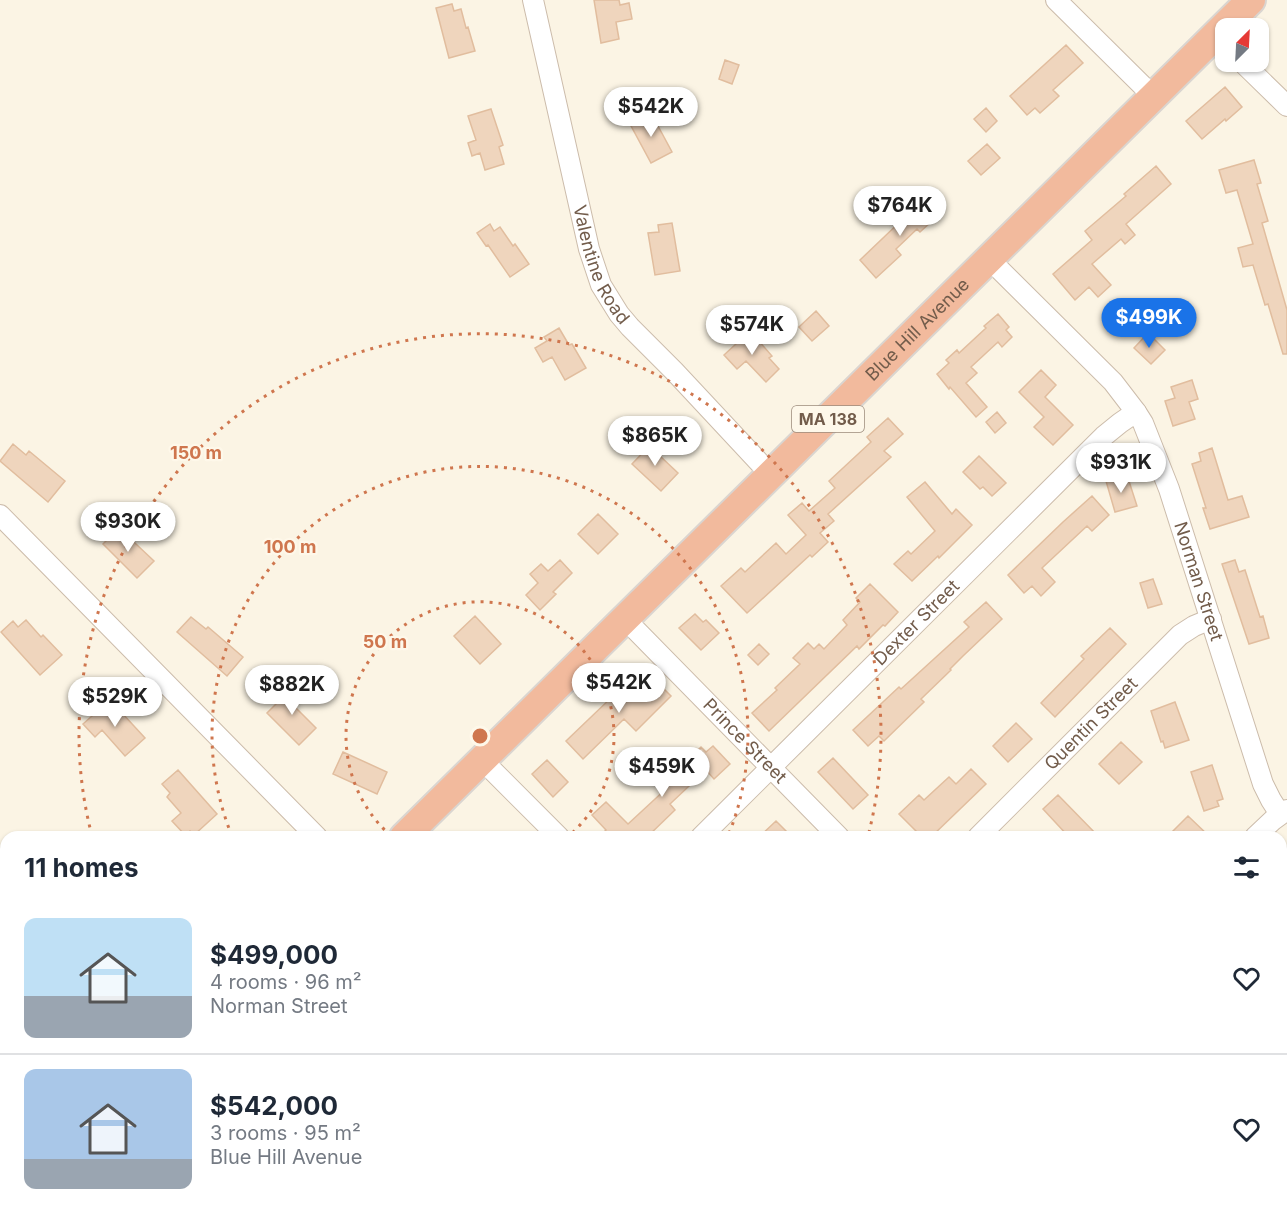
<!DOCTYPE html>
<meta charset="utf-8">
<style>
:root{--surface:#fff;--page:#f6f6f7;--text:#1f2937;--muted:#747a83;--line:#e0e1e3;--accent:#1a73e8}
body{margin:0;font-family:Inter,sans-serif;background:var(--page);color:var(--text);height:100vh;display:flex;flex-direction:column;font-size:22px;white-space:nowrap}
*{box-sizing:border-box;margin:0}
p{font-size:20px;color:var(--muted)}
.icon{flex:none;width:33px;height:33px;fill:none;stroke:currentColor;stroke-width:2;stroke-linecap:round;stroke-linejoin:round}
.map{position:relative;flex:1;overflow:hidden}
.sheet{position:absolute;left:0px;top:831px;width:1287px;height:386px;display:flex;flex-direction:column;background:var(--surface);border-radius:18px 18px 0 0;box-shadow:0 2px 4px #0004}
.sheet>*{flex:none}
.needle{width:39px;rotate:24deg}
.controls{position:absolute;left:1215px;top:18px;display:grid;gap:12px}
.controls a{display:grid;place-items:center;width:54px;height:54px;border-radius:12px;background:var(--surface);box-shadow:0 2px 4px #0004;font-size:30px}
.price{position:absolute;translate:-50% -51px;padding:0 14px;border-radius:21px;background:#fff;color:#222;font-size:20px;line-height:39px;filter:drop-shadow(0 2px 3px #0008)}
.price::after{content:'';position:absolute;left:50%;top:36px;width:18px;height:14px;margin-left:-9px;background:inherit;clip-path:polygon(0 0,100% 0,50% 100%)}
.price.active{background:var(--accent);color:#fff}
ul{padding:0;list-style:none}
li{display:flex;align-items:center;gap:18px;height:150px;padding:0 24px}
li+li{border-top:2px solid var(--line)}
li span{display:grid;place-items:center;flex:none;width:168px;height:120px;border-radius:12px;color:#555}
li>.icon{margin-inline-start:auto}
span .icon{width:72px;height:72px;fill:#fffc;stroke-width:1}
li b{font-size:26px}
h2{display:flex;justify-content:space-between;align-items:center;height:72px;padding:0 24px;font-size:26px}
.map>svg:first-child{display:block}
.green{fill:#cfe8c3}
.building{fill:#efd5bd;stroke:#e1bd9e;stroke-width:1.5}
.lines{fill:none;stroke-linecap:round;stroke-linejoin:round}
.minor-casing{stroke:#ccbcab;stroke-width:22}
.highway-casing{stroke:#dad5d0;stroke-width:32}
.minor{stroke:#fff;stroke-width:20}
.highway{stroke:#f2ba9d;stroke-width:28}
.ring{fill:none;stroke:#cf764e;stroke-width:3;stroke-dasharray:3 6}
.labels{text-anchor:middle;stroke-width:4.5;stroke-linejoin:round;paint-order:stroke}
.shield{fill:#fef8ea;stroke:#9c8b7b;stroke-width:1.5}
.shield-label{font-size:16px;font-weight:bold;fill:#725c4b}
.street-label{font-size:18px;fill:#725c4b;stroke:#fef8ea}
.centre{fill:#cf764e;stroke:#fef8ea;stroke-width:3}
.ring-label{font-size:18px;text-anchor:middle;font-weight:bold;fill:#cf764e;stroke:#fef8ea;stroke-width:4.5;stroke-linejoin:round;paint-order:stroke}
</style>
<div class="map">
<svg width="1287" height="1216" viewBox="0 0 1287 1216">
<rect width="100%" height="100%" fill="#fbf4e4"/>
<path class="green" d="M 1287,948 L 1287,1216 L 1195,1216 L 1190,1211 L 1281,1210 L 1281,954 Z"/>
<path class="building" d="M 594,0 L 619,0 L 620,5 L 629,3 L 632,19 L 616,22 L 619,39 L 601,43 Z
M 452,4 L 454,11 L 461,9 L 466,28 L 468,27 L 475,51 L 449,58 L 436,8 Z
M 1066,45 L 1083,63 L 1053,90 L 1059,96 L 1040,113 L 1035,108 L 1027,115 L 1010,96 Z
M 725,60 L 739,65 L 732,84 L 719,79 Z
M 1225,87 L 1242,107 L 1226,121 L 1225,119 L 1202,139 L 1186,121 Z
M 986,108 L 997,121 L 986,132 L 974,119 Z
M 491,109 L 503,145 L 499,147 L 504,164 L 485,170 L 480,153 L 472,156 L 468,143 L 476,140 L 468,116 Z
M 651,113 L 672,152 L 651,163 L 630,124 Z
M 987,144 L 1000,158 L 981,175 L 968,161 Z
M 1254,160 L 1261,183 L 1257,184 L 1268,221 L 1262,223 L 1287,310 L 1287,354 L 1283,354 L 1268,304 L 1265,305 L 1253,265 L 1243,267 L 1238,248 L 1253,244 L 1237,190 L 1226,193 L 1219,170 Z
M 1156,166 L 1171,184 L 1126,224 L 1135,235 L 1125,244 L 1121,239 L 1092,264 L 1111,285 L 1098,297 L 1089,287 L 1075,300 L 1053,274 L 1092,240 L 1085,231 L 1126,196 L 1124,194 Z
M 927,196 L 942,212 L 920,232 L 917,229 L 896,249 L 901,255 L 876,278 L 860,260 Z
M 672,223 L 680,271 L 655,275 L 648,233 L 659,232 L 658,225 Z
M 490,224 L 494,231 L 500,227 L 513,246 L 515,244 L 529,264 L 510,277 L 488,245 L 486,246 L 477,233 Z
M 816,311 L 829,326 L 812,341 L 799,327 Z
M 998,314 L 1009,327 L 1006,330 L 1012,337 L 1002,347 L 998,342 L 971,367 L 977,373 L 966,383 L 987,407 L 976,417 L 950,387 L 949,389 L 937,374 L 949,363 L 946,360 L 957,350 L 959,353 L 986,328 L 984,326 Z
M 559,328 L 569,345 L 572,344 L 586,368 L 565,380 L 552,357 L 543,362 L 535,348 L 547,341 L 544,337 Z
M 750,331 L 772,356 L 769,358 L 779,369 L 766,382 L 746,361 L 737,369 L 724,355 Z
M 1148,333 L 1165,350 L 1151,364 L 1134,348 Z
M 1041,370 L 1056,385 L 1045,397 L 1073,425 L 1053,445 L 1034,427 L 1044,417 L 1019,392 Z
M 1192,380 L 1198,399 L 1189,402 L 1195,419 L 1173,426 L 1165,401 L 1175,398 L 1171,387 Z
M 997,412 L 1006,423 L 995,433 L 986,422 Z
M 888,418 L 903,434 L 884,451 L 891,457 L 828,514 L 834,521 L 820,533 L 828,542 L 812,557 L 810,555 L 747,613 L 721,586 L 741,568 L 745,572 L 776,543 L 786,554 L 806,535 L 788,515 L 802,503 L 809,511 L 835,488 L 829,481 L 871,442 L 867,437 Z
M 653,442 L 663,452 L 660,456 L 678,473 L 661,491 L 632,464 Z
M 13,444 L 26,455 L 29,451 L 65,481 L 48,502 L 0,461 Z
M 1212,448 L 1228,500 L 1242,496 L 1249,517 L 1210,529 L 1203,508 L 1206,508 L 1192,464 L 1201,461 L 1199,453 Z
M 979,456 L 1006,483 L 992,496 L 983,487 L 980,489 L 963,472 Z
M 1127,475 L 1137,506 L 1115,512 L 1106,481 Z
M 925,482 L 952,514 L 956,509 L 972,525 L 939,558 L 938,556 L 912,581 L 894,564 L 908,551 L 911,554 L 935,531 L 907,497 Z
M 1092,496 L 1109,515 L 1092,531 L 1087,526 L 1042,568 L 1055,582 L 1041,596 L 1032,586 L 1024,593 L 1008,575 L 1063,522 Z
M 598,514 L 618,534 L 598,554 L 578,534 Z
M 119,528 L 154,561 L 137,578 L 103,544 Z
M 560,560 L 572,573 L 553,592 L 556,594 L 540,610 L 526,595 L 538,583 L 530,574 L 541,564 L 548,571 Z
M 1235,560 L 1239,572 L 1245,570 L 1260,617 L 1263,616 L 1269,638 L 1249,644 L 1222,564 Z
M 1153,579 L 1162,604 L 1148,608 L 1140,583 Z
M 870,584 L 898,612 L 885,626 L 883,625 L 859,649 L 857,646 L 769,731 L 752,713 L 777,690 L 775,688 L 800,664 L 793,658 L 808,643 L 814,649 L 819,644 L 824,649 L 847,625 L 843,620 L 860,602 L 856,598 Z
M 986,602 L 1002,619 L 963,656 L 950,669 L 951,670 L 921,699 L 924,702 L 884,741 L 879,736 L 868,746 L 853,730 L 899,687 L 901,689 L 969,627 L 964,622 Z
M 695,614 L 703,622 L 706,620 L 719,633 L 701,650 L 679,628 Z
M 475,616 L 501,644 L 480,664 L 454,636 Z
M 191,617 L 206,629 L 208,627 L 243,657 L 227,676 L 177,632 Z
M 26,620 L 41,637 L 43,635 L 62,655 L 40,675 L 1,632 L 13,621 L 18,627 Z
M 1110,628 L 1126,644 L 1055,717 L 1041,703 L 1084,659 L 1081,656 Z
M 759,644 L 769,654 L 758,665 L 748,655 Z
M 637,673 L 653,689 L 659,684 L 671,696 L 636,731 L 624,719 L 583,759 L 566,741 Z
M 295,685 L 306,697 L 295,707 L 316,728 L 299,745 L 267,713 Z
M 110,700 L 145,738 L 125,756 L 102,730 L 95,737 L 83,724 Z
M 1175,702 L 1189,740 L 1165,748 L 1163,741 L 1161,742 L 1151,711 Z
M 1016,723 L 1032,739 L 1008,762 L 993,746 Z
M 1121,742 L 1142,762 L 1119,784 L 1099,764 Z
M 713,746 L 730,764 L 714,779 L 706,770 L 670,804 L 675,810 L 647,837 L 599,837 L 606,830 L 592,815 L 606,802 L 628,824 L 668,787 L 664,783 L 701,747 L 706,752 Z
M 343,752 L 387,772 L 377,794 L 333,774 Z
M 833,758 L 868,795 L 853,809 L 818,772 Z
M 547,760 L 568,782 L 553,797 L 532,774 Z
M 1212,765 L 1223,799 L 1217,801 L 1219,806 L 1204,811 L 1191,772 Z
M 971,769 L 986,784 L 931,837 L 922,837 L 899,814 L 919,795 L 924,800 L 949,777 L 956,784 Z
M 178,770 L 217,814 L 194,835 L 190,831 L 185,835 L 172,821 L 181,813 L 167,797 L 170,793 L 162,784 Z
M 1058,795 L 1099,837 L 1069,837 L 1043,809 Z
M 1188,816 L 1210,837 L 1167,837 Z
M 776,821 L 792,837 L 759,837 Z"/>
<g class="lines">
<defs>
<g id="minor">
<path id="s1" d="M 533,0 L 589,249 L 601,285 L 619,314 L 630,327 L 674,371 L 771,475"/>
<path d="M 1056,0 L 1154,97"/>
<path d="M 1242,62 L 1287,106"/>
<path id="s2" d="M 990,260 L 1113,382 L 1136,412 L 1143,423 L 1169,489 L 1263,784 L 1271,800 L 1280,814"/>
<path d="M 0,515 L 317,837"/>
<path id="s3" d="M 625,619 L 839,837"/>
<path d="M 482,760 L 559,837"/>
<path id="s4" d="M 701,837 L 1104,436 L 1120,423 L 1136,412"/>
<path id="s5" d="M 978,837 L 1180,635 L 1194,626 L 1211,619"/>
<path d="M 1255,837 L 1273,820 L 1287,810"/>
<path d="M 95,1210 L 96,1216"/>
<path d="M 326,1210 L 328,1216"/>
<path d="M 490,1210 L 492,1216"/>
<path d="M 687,1210 L 688,1216"/>
<path d="M 932,1210 L 937,1216"/>
<path d="M 873,1216 L 878,1210"/>
</g>
<g id="highway">
<path id="s6" d="M 404,837 L 1251,0"/>
<path d="M 23,1216 L 29,1210"/>
</g>
</defs>
<use href="#minor" class="minor-casing"/>
<use href="#highway" class="highway-casing"/>
<use href="#minor" class="minor"/>
<use href="#highway" class="highway"/>
</g>
<g class="ring">
<path d="M391 836A134 134 0 1 1 569 836"/>
<path d="M232 836A268 268 0 1 1 728 836"/>
<path d="M92 836A401 401 0 1 1 868 836"/>
</g>
<g class="labels">
<rect class="shield" x="792" y="406" width="72" height="26" rx="4.5"/>
<g class="shield-label">
<text x="828" y="425">MA 138</text>
</g>
<g class="street-label">
<text dy="6" stroke="none"><textPath href="#s1" startOffset="274">Valentine Road</textPath></text>
<text dy="6" stroke="none"><textPath href="#s6" startOffset="722">Blue Hill Avenue</textPath></text>
<text dy="6" stroke="none"><textPath href="#s2" startOffset="392">Norman Street</textPath></text>
<text dy="6" stroke="none"><textPath href="#s4" startOffset="304">Dexter Street</textPath></text>
<text dy="6" stroke="none"><textPath href="#s5" startOffset="160">Quentin Street</textPath></text>
<text dy="6" stroke="none"><textPath href="#s3" startOffset="171">Prince Street</textPath></text>
</g>
</g>
<circle cx="480" cy="736" r="9" class="centre"/>
<g class="ring-label">
<text x="196" y="459">150 m</text>
<text x="290" y="553">100 m</text>
<text x="385" y="648">50 m</text>
</g>
</svg>
<div class="controls">
<a><svg class="needle" viewBox="-14 -14 28 28"><path d="M0-13l5 13h-10z" fill="#e53935"/><path d="M0 13l5-13h-10z" fill="#747a83"/></svg></a>
</div>
<b class="price" style="left:651px;top:138px">$542K</b>
<b class="price" style="left:900px;top:237px">$764K</b>
<b class="price active" style="left:1149px;top:349px">$499K</b>
<b class="price" style="left:752px;top:356px">$574K</b>
<b class="price" style="left:655px;top:467px">$865K</b>
<b class="price" style="left:1121px;top:494px">$931K</b>
<b class="price" style="left:128px;top:553px">$930K</b>
<b class="price" style="left:619px;top:714px">$542K</b>
<b class="price" style="left:292px;top:716px">$882K</b>
<b class="price" style="left:115px;top:728px">$529K</b>
<b class="price" style="left:662px;top:798px">$459K</b>
<section class="sheet">
<h2>11 homes<svg class="icon" aria-label="filters" viewBox="0 0 24 24"><path d="M4 7h16M4 17h16"/><circle cx="9" cy="7" r="2"/><circle cx="15" cy="17" r="2"/></svg></h2>
<ul>
<li><span style="background:linear-gradient(#bfe0f5 65%,#9aa5b1 0)"><svg class="icon" aria-label="home" viewBox="0 0 24 24"><path d="M3 11l9-7 9 7M6 9v11h12V9"/></svg></span><div><b>$499,000</b><p>4 rooms · 96 m²</p><p>Norman Street</p></div><svg class="icon" aria-label="heart" viewBox="0 0 24 24"><path d="M12 20l-8-8c-3-5 5-10 8-4 3-6 11-1 8 4z"/></svg></li>
<li><span style="background:linear-gradient(#a9c7e8 75%,#9aa5b1 0)"><svg class="icon" aria-label="home" viewBox="0 0 24 24"><path d="M3 11l9-7 9 7M6 9v11h12V9"/></svg></span><div><b>$542,000</b><p>3 rooms · 95 m²</p><p>Blue Hill Avenue</p></div><svg class="icon" aria-label="heart" viewBox="0 0 24 24"><path d="M12 20l-8-8c-3-5 5-10 8-4 3-6 11-1 8 4z"/></svg></li>
</ul>
</section>
</div>
